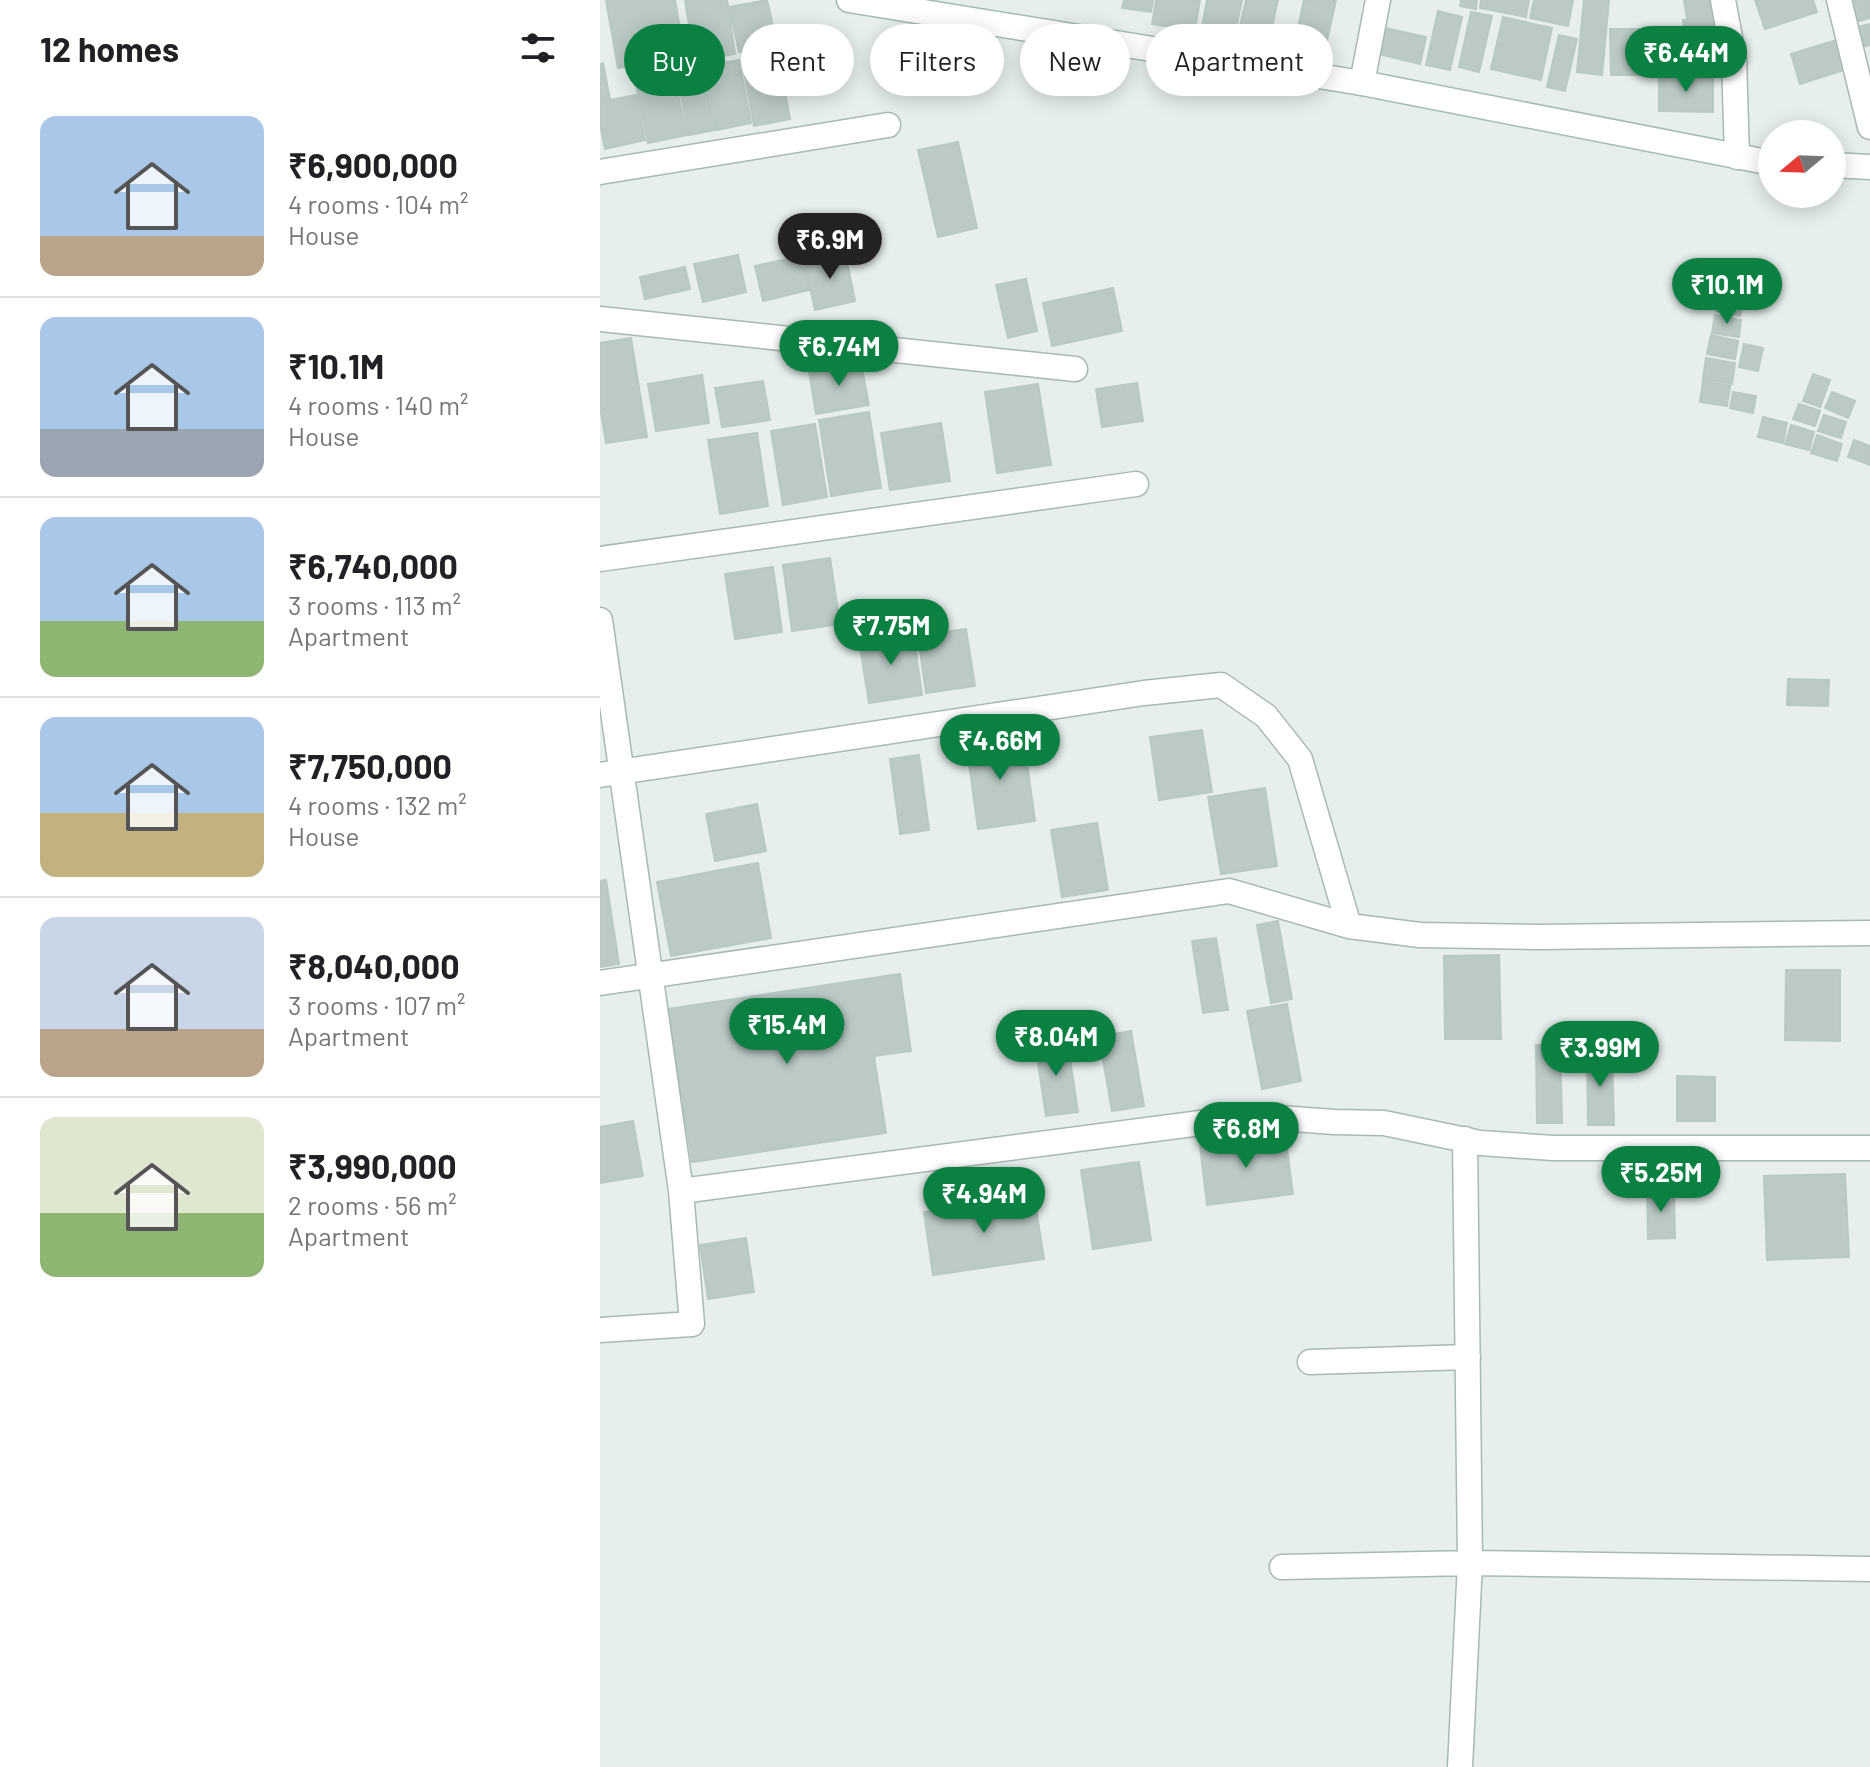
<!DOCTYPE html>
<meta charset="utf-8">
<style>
:root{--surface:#fff;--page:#f2f2f2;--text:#202124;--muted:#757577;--line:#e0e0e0;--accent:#0b8043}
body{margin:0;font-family:Barlow,sans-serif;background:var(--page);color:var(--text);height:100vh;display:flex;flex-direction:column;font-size:30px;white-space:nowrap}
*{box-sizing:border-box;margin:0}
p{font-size:26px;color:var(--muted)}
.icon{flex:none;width:44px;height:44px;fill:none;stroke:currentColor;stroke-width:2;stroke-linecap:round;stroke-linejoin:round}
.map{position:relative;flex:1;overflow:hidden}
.details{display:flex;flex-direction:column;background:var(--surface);width:600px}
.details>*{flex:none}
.guide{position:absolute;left:24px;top:24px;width:760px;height:72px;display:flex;gap:16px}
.needle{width:52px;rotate:251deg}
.controls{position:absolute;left:1158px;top:120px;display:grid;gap:16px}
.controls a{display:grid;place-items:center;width:88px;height:88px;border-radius:50%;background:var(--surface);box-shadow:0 4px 20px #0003;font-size:40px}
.price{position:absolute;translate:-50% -68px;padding:0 18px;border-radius:28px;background:var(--accent);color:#fff;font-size:26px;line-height:52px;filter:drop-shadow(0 2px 4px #0008)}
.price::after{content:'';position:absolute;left:50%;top:48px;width:24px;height:18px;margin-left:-12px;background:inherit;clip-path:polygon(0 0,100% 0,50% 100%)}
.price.current{background:#222;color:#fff}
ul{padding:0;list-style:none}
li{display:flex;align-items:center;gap:24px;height:200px;padding:0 40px}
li+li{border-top:2px solid var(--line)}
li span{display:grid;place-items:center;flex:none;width:224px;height:160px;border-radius:16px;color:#555}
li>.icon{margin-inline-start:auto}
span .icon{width:96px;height:96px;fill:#fffc;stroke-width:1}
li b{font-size:34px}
h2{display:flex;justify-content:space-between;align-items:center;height:96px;padding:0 40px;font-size:34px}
.tag{padding:0 28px;border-radius:36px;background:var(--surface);box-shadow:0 4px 20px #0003;font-size:28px;line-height:72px}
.tag.current{background:var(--accent);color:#fff}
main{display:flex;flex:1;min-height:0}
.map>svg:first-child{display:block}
.building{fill:#bbcac4;stroke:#b8c9c2;stroke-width:2}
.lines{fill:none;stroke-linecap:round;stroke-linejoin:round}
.street-casing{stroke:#a8b8b3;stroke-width:27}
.secondary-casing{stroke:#a4bbb3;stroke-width:27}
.street{stroke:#fff;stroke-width:24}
.secondary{stroke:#fff;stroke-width:24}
</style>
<main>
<section class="details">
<h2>12 homes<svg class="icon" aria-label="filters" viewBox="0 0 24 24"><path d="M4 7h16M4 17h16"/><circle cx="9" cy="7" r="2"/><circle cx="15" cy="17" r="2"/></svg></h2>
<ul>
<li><span style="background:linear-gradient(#a9c7e8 75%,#b9a48a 0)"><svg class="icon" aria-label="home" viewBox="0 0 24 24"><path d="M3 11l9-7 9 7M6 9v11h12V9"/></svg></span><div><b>₹6,900,000</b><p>4 rooms · 104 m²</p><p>House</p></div></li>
<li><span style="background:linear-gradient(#a9c7e8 70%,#9aa5b1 0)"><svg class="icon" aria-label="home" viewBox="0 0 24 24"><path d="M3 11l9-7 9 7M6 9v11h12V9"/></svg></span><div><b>₹10.1M</b><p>4 rooms · 140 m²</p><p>House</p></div></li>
<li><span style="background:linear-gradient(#a9c7e8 65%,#8fb573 0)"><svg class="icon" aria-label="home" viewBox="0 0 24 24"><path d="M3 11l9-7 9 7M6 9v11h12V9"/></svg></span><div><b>₹6,740,000</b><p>3 rooms · 113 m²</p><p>Apartment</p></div></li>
<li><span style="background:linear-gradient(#a9c7e8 60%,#c2b280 0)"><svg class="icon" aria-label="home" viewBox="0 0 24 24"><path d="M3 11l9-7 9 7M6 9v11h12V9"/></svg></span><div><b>₹7,750,000</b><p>4 rooms · 132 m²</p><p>House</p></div></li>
<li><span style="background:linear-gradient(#c9d6e8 70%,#b9a48a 0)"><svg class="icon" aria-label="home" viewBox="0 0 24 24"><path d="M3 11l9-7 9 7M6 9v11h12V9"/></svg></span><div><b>₹8,040,000</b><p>3 rooms · 107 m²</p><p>Apartment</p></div></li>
<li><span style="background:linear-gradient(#dfe7d0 60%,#8fb573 0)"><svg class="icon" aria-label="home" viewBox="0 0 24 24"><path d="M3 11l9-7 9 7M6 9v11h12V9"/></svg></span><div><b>₹3,990,000</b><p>2 rooms · 56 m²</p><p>Apartment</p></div></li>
</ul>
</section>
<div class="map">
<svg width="1270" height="1767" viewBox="0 0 1270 1767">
<rect width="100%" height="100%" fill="#e6efeb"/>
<path class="building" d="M 6,0 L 75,0 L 85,56 L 18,68 Z
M 85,0 L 127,0 L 135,54 L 95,61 Z
M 167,0 L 177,43 L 139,52 L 129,7 Z
M 524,0 L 553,0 L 551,12 L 522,8 Z
M 556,0 L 600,0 L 595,31 L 552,24 Z
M 607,0 L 642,0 L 634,38 L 601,31 Z
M 646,0 L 678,0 L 668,45 L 637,38 Z
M 704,0 L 736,0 L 724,54 L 694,47 Z
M 861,0 L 877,0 L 876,9 L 860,6 Z
M 881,0 L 929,0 L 926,17 L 880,8 Z
M 934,0 L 973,0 L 968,26 L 930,18 Z
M 984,0 L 1009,0 L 1002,75 L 977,72 Z
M 1084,0 L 1114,0 L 1117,15 L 1087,19 Z
M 1155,0 L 1213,0 L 1217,12 L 1165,29 Z
M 1242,0 L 1270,0 L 1270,18 L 1249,24 Z
M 838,11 L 862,17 L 850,70 L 826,65 Z
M 871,12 L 892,16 L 879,72 L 859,67 Z
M 903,17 L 952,28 L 941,80 L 891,69 Z
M 1122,17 L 1123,37 L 1085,40 L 1083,20 Z
M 1270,24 L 1270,45 L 1254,49 L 1249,29 Z
M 785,28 L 826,37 L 820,64 L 779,54 Z
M 1010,29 L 1039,29 L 1039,75 L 1011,75 Z
M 959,35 L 977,39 L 965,91 L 947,87 Z
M 1240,39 L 1250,68 L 1200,84 L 1191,54 Z
M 1123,44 L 1125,68 L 1083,71 L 1081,47 Z
M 179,59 L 190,119 L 154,126 L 143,66 Z
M 139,60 L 151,123 L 117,130 L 105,66 Z
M 3,63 L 10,99 L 0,101 L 0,64 Z
M 103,69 L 115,130 L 89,135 L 77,75 Z
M 73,72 L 87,135 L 48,143 L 35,80 Z
M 1059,77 L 1113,78 L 1113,112 L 1059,111 Z
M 36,95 L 45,140 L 5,149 L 0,124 L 0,102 Z
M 358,142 L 377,228 L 338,237 L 318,150 Z
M 245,252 L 255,301 L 215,310 L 204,261 Z
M 138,255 L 146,292 L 103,302 L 94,264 Z
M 201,256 L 209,290 L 163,301 L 155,266 Z
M 85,267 L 90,289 L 45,299 L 40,277 Z
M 426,279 L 437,331 L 408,338 L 396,285 Z
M 513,288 L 522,331 L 452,346 L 443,303 Z
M 1119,296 L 1143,300 L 1140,316 L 1116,311 Z
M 1115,315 L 1141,320 L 1139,337 L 1112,333 Z
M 1111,335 L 1138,341 L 1135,359 L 1107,354 Z
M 31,338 L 47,437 L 6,443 L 0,406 L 0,343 Z
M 1144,344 L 1163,348 L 1158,371 L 1139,367 Z
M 1106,358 L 1135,363 L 1132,384 L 1103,379 Z
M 261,363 L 269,405 L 216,414 L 209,371 Z
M 1213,374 L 1230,380 L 1220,407 L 1203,401 Z
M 102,375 L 109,423 L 56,431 L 48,384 Z
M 163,381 L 170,420 L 122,427 L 115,388 Z
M 1103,381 L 1130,386 L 1127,406 L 1100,402 Z
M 537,383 L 543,421 L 502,427 L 496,389 Z
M 438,384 L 451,465 L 397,473 L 385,392 Z
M 1133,392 L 1156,396 L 1153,413 L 1130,408 Z
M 1232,392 L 1255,401 L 1248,418 L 1225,408 Z
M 1199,404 L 1220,411 L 1215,426 L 1193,419 Z
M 269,412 L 281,488 L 231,496 L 219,420 Z
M 1224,415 L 1246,422 L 1241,438 L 1218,431 Z
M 1163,417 L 1187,423 L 1183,443 L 1158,437 Z
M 341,423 L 350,481 L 290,490 L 281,433 Z
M 215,424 L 227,497 L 183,505 L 171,431 Z
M 1191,425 L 1214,432 L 1209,450 L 1185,444 Z
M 157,433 L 168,506 L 120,514 L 108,440 Z
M 1217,435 L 1242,444 L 1237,461 L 1211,453 Z
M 1254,440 L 1270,446 L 1270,465 L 1248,457 Z
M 230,558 L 240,624 L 192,631 L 183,565 Z
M 173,567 L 182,632 L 135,639 L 125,574 Z
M 366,629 L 375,686 L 326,693 L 318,636 Z
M 313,632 L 322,695 L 269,703 L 259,640 Z
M 1188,679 L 1229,680 L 1228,706 L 1187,705 Z
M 602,730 L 612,792 L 559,800 L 550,737 Z
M 423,734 L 435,821 L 378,829 L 366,742 Z
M 319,755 L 329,830 L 300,834 L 290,759 Z
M 665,788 L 677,866 L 621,874 L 608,797 Z
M 157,804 L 166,851 L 115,861 L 106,814 Z
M 497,823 L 508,890 L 462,897 L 451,830 Z
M 158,863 L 171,938 L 71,956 L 57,882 Z
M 6,880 L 19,964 L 0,967 L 0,881 Z
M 678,921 L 692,999 L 671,1003 L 657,925 Z
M 616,938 L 628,1010 L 603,1013 L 592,941 Z
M 899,955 L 901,1039 L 845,1039 L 844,956 Z
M 1186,970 L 1240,970 L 1240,1041 L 1185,1040 Z
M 300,974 L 311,1051 L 274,1056 L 286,1133 L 92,1162 L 68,1009 Z
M 687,1004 L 701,1081 L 662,1089 L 647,1011 Z
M 531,1031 L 544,1106 L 512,1111 L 499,1037 Z
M 467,1039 L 478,1112 L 446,1116 L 435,1043 Z
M 960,1044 L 962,1123 L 937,1123 L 936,1045 Z
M 987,1052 L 1012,1052 L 1014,1125 L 988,1125 Z
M 1077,1076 L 1115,1077 L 1115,1121 L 1077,1121 Z
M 33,1121 L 43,1176 L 0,1183 L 0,1127 Z
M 685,1134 L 693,1194 L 607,1205 L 600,1145 Z
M 539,1162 L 551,1240 L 493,1249 L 481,1170 Z
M 1245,1174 L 1249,1257 L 1167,1260 L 1164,1176 Z
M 1074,1189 L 1075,1238 L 1048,1239 L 1047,1190 Z
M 434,1195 L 444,1259 L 333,1275 L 324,1212 Z
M 146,1238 L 154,1292 L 108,1299 L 100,1245 Z"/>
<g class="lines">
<defs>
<path id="street" d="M 1123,0 L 1134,59 L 1137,157
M 1239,0 L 1270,127
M 762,83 L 778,0
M 0,172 L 288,125
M 0,319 L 475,369
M 0,559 L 536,484
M 0,620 L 81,1191 L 92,1324 L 0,1330
M 0,775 L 544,693 L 621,685 L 666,716 L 700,759 L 749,926
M 0,983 L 629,891 L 749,926 L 820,935 L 938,937 L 1270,933
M 81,1191 L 654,1116 L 734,1122 L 784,1123 L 880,1143 L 953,1148 L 1270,1148
M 710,1362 L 868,1357
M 682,1567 L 870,1563 L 1270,1569
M 860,1767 L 870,1563 L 865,1139"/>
<path id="secondary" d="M 249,0 L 762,83 L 1172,163
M 1232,165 L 1270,167"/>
</defs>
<use href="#street" class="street-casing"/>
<use href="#secondary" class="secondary-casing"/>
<use href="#street" class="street"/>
<use href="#secondary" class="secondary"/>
</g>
</svg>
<div class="controls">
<a><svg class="needle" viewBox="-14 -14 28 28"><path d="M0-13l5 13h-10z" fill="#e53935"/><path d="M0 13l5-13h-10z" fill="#757577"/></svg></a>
</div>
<b class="price" style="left:1086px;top:94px">₹6.44M</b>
<b class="price current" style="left:230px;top:281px">₹6.9M</b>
<b class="price" style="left:1127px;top:326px">₹10.1M</b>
<b class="price" style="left:239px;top:388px">₹6.74M</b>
<b class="price" style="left:291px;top:667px">₹7.75M</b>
<b class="price" style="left:400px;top:782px">₹4.66M</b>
<b class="price" style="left:187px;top:1066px">₹15.4M</b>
<b class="price" style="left:456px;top:1078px">₹8.04M</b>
<b class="price" style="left:1000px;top:1089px">₹3.99M</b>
<b class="price" style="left:646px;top:1170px">₹6.8M</b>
<b class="price" style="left:1061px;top:1214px">₹5.25M</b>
<b class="price" style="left:384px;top:1235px">₹4.94M</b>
<div class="guide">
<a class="tag current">Buy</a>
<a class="tag">Rent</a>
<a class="tag">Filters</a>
<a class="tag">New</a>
<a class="tag">Apartment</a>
</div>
</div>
</main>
